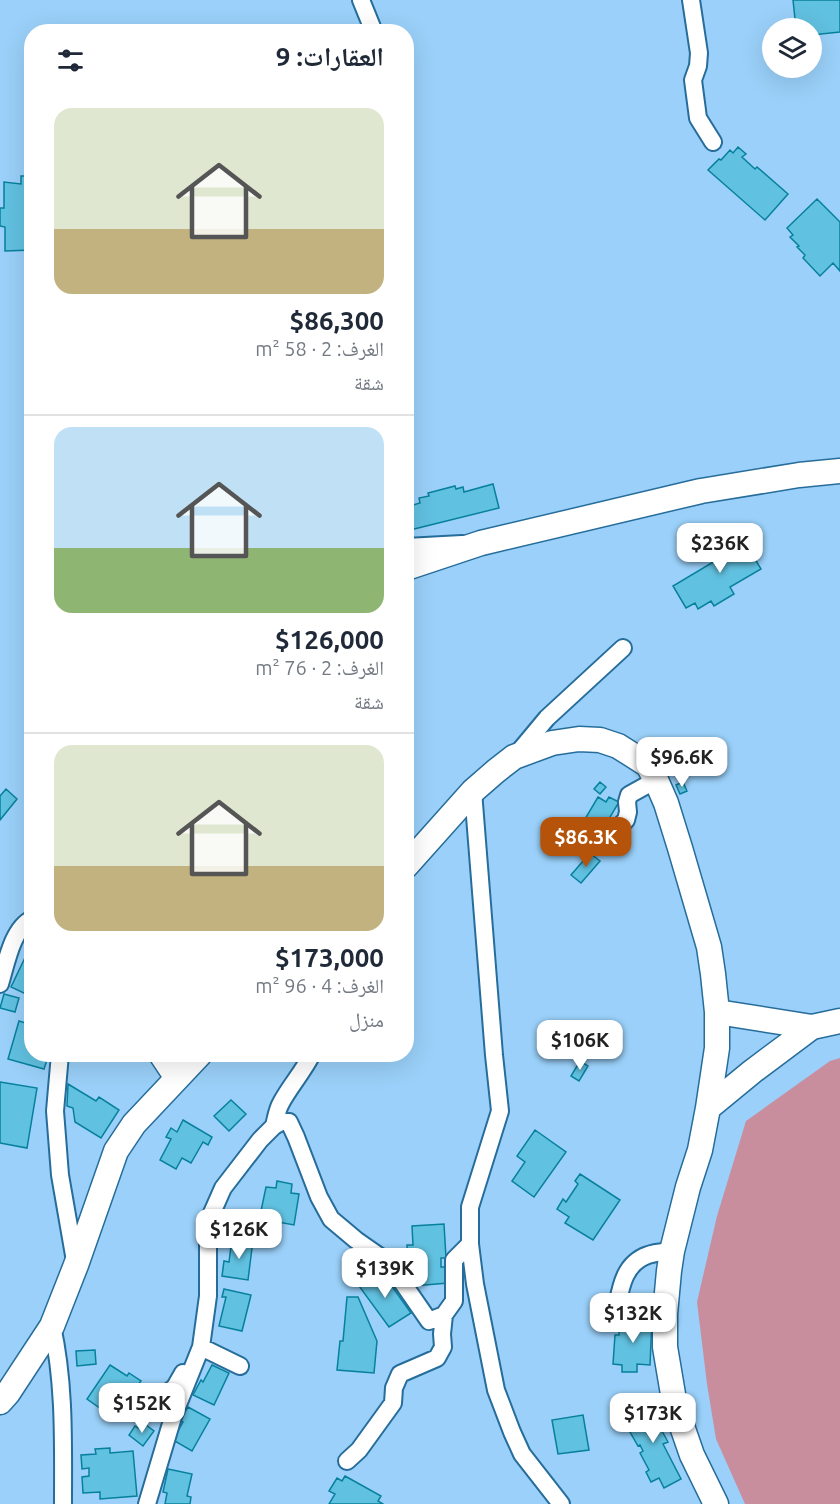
<!DOCTYPE html>
<html lang="ar">
<meta charset="utf-8">
<style>
:root{--surface:#fff;--page:#f6f6f7;--text:#1f2937;--muted:#747a83;--line:#e0e1e3;--accent:#b45309}
body{margin:0;font-family:Ubuntu,"Noto Naskh Arabic",sans-serif;background:var(--page);color:var(--text);direction:rtl;height:100vh;display:flex;flex-direction:column;font-size:22px;white-space:nowrap}
*{box-sizing:border-box;margin:0}
p{font-size:20px;color:var(--muted)}
.icon{flex:none;width:33px;height:33px;fill:none;stroke:currentColor;stroke-width:2;stroke-linecap:round;stroke-linejoin:round}
.map{position:relative;flex:1;overflow:hidden;direction:ltr}
.side{position:absolute;left:24px;top:24px;width:390px;height:1038px;display:flex;flex-direction:column;background:var(--surface);border-radius:24px;box-shadow:0 6px 24px #0002;direction:rtl}
.side>*{flex:none}
.controls{position:absolute;left:762px;top:18px;display:grid;gap:12px}
.controls a{display:grid;place-items:center;width:60px;height:60px;border-radius:50%;background:var(--surface);box-shadow:0 6px 24px #0002;font-size:30px}
.price{position:absolute;translate:-50% -51px;padding:0 14px;border-radius:12px;background:#fff;color:#222;font-size:20px;line-height:39px;filter:drop-shadow(0 2px 3px #0008)}
.price::after{content:'';position:absolute;left:50%;top:36px;width:18px;height:14px;margin-left:-9px;background:inherit;clip-path:polygon(0 0,100% 0,50% 100%)}
.price.selected{background:var(--accent);color:#fff}
ul{padding:0;list-style:none}
li{display:grid;align-content:center;gap:12px;height:318px;padding:0 30px}
li+li{border-top:2px solid var(--line)}
li span{display:grid;place-items:center;height:186px;border-radius:18px;color:#555}
li>.icon{margin-inline-start:auto}
span .icon{width:108px;height:108px;fill:#fffc;stroke-width:1}
li b{font-size:26px}
h2{display:flex;justify-content:space-between;align-items:center;height:72px;padding:0 30px;font-size:26px}
.map>svg:first-child{display:block}
.green{fill:#c98e9e}
.building{fill:#61c1e0;stroke:#07809d;stroke-width:1.5}
.lines{fill:none;stroke-linecap:round;stroke-linejoin:round}
.street-casing{stroke:#266d9b;stroke-width:20}
.secondary-casing{stroke:#266d9b;stroke-width:27}
.street{stroke:#fff;stroke-width:16}
.secondary{stroke:#fff;stroke-width:24}
</style>
<div class="map">
<svg width="840" height="1504" viewBox="0 0 840 1504">
<rect width="100%" height="100%" fill="#9ad0f9"/>
<path class="green" d="M 840,1058 L 840,1504 L 745,1504 L 716,1439 L 707,1384 L 697,1302 L 717,1216 L 746,1121 L 830,1061 Z"/>
<path class="building" d="M 793,0 L 840,0 L 840,32 L 812,35 L 812,28 L 796,28 Z
M 738,147 L 746,154 L 742,157 L 755,169 L 757,167 L 788,194 L 765,220 L 708,170 L 719,159 L 721,160 L 730,150 L 733,153 Z
M 21,176 L 29,176 L 29,179 L 32,179 L 32,250 L 5,251 L 5,227 L 0,226 L 0,208 L 4,208 L 4,182 L 21,184 Z
M 817,199 L 840,222 L 840,271 L 833,263 L 820,276 L 803,258 L 805,255 L 797,247 L 799,246 L 790,237 L 793,235 L 787,228 Z
M 493,484 L 499,508 L 406,531 L 406,507 L 420,503 L 419,498 L 429,496 L 428,493 L 455,486 L 456,489 L 463,487 L 464,492 Z
M 741,527 L 745,530 L 747,536 L 746,544 L 761,569 L 730,587 L 734,594 L 714,606 L 711,601 L 698,609 L 695,603 L 686,608 L 673,586 L 715,561 L 711,555 L 719,550 L 722,555 L 728,551 L 727,544 L 731,534 L 737,528 Z
M 600,782 L 606,787 L 600,794 L 594,789 Z
M 683,782 L 687,791 L 680,794 L 676,785 Z
M 6,789 L 17,799 L 0,820 L 0,796 Z
M 598,797 L 606,802 L 609,797 L 619,802 L 603,829 L 585,819 Z
M 590,853 L 600,861 L 581,883 L 571,875 Z
M 32,943 L 32,993 L 29,992 L 28,995 L 11,987 Z
M 4,994 L 19,998 L 15,1012 L 0,1008 Z
M 19,1021 L 32,1025 L 32,1054 L 49,1054 L 44,1069 L 8,1059 Z
M 580,1061 L 588,1066 L 579,1081 L 571,1076 Z
M 0,1082 L 37,1088 L 27,1148 L 0,1143 Z
M 68,1084 L 96,1101 L 99,1097 L 119,1110 L 101,1138 L 75,1122 L 73,1108 L 67,1106 Z
M 231,1100 L 246,1114 L 229,1131 L 214,1116 Z
M 183,1120 L 212,1137 L 208,1145 L 203,1142 L 191,1163 L 182,1158 L 176,1169 L 160,1160 L 171,1139 L 166,1137 L 171,1128 L 177,1132 Z
M 535,1130 L 566,1152 L 534,1197 L 512,1181 L 525,1162 L 517,1156 Z
M 580,1174 L 620,1200 L 593,1240 L 565,1223 L 569,1217 L 557,1209 L 563,1199 L 566,1202 L 578,1184 L 575,1181 Z
M 277,1181 L 292,1184 L 291,1193 L 299,1194 L 294,1225 L 272,1221 L 274,1213 L 261,1211 L 266,1187 L 276,1188 Z
M 244,1215 L 266,1224 L 262,1234 L 240,1225 Z
M 444,1224 L 446,1258 L 441,1258 L 441,1267 L 447,1267 L 448,1283 L 413,1286 L 412,1276 L 409,1276 L 407,1245 L 413,1245 L 412,1226 Z
M 232,1238 L 253,1240 L 248,1280 L 222,1276 L 224,1261 L 229,1262 Z
M 381,1271 L 411,1313 L 389,1327 L 359,1286 Z
M 224,1289 L 251,1295 L 242,1331 L 219,1326 L 226,1297 L 222,1297 Z
M 347,1297 L 358,1297 L 377,1341 L 374,1373 L 337,1370 L 340,1341 L 343,1341 Z
M 620,1317 L 652,1319 L 650,1365 L 637,1364 L 637,1372 L 622,1372 L 622,1365 L 613,1364 L 615,1335 L 619,1335 Z
M 95,1350 L 96,1364 L 77,1366 L 76,1351 Z
M 110,1365 L 127,1376 L 129,1373 L 141,1381 L 114,1418 L 87,1399 Z
M 212,1365 L 229,1373 L 214,1405 L 193,1395 L 201,1380 L 203,1382 Z
M 649,1398 L 658,1417 L 655,1418 L 668,1442 L 663,1444 L 681,1479 L 664,1488 L 659,1478 L 651,1482 L 646,1472 L 649,1470 L 640,1453 L 643,1451 L 640,1445 L 638,1446 L 630,1432 L 634,1430 L 627,1416 L 637,1411 L 634,1406 Z
M 188,1407 L 210,1419 L 192,1451 L 173,1440 L 183,1422 L 180,1421 Z
M 583,1415 L 589,1450 L 558,1454 L 552,1420 Z
M 142,1422 L 154,1431 L 143,1446 L 129,1435 L 135,1426 L 138,1428 Z
M 110,1448 L 110,1453 L 133,1451 L 137,1496 L 100,1499 L 100,1492 L 83,1493 L 82,1477 L 89,1476 L 89,1468 L 82,1469 L 81,1455 L 96,1454 L 95,1449 Z
M 168,1469 L 192,1474 L 187,1496 L 191,1497 L 190,1504 L 165,1504 L 167,1493 L 163,1492 Z
M 345,1476 L 381,1496 L 378,1501 L 383,1504 L 329,1504 L 335,1494 L 329,1491 L 337,1478 L 342,1481 Z"/>
<g class="lines">
<defs>
<path id="street" d="M 361,0 L 374,32
M 691,0 L 699,53 L 698,66 L 693,80 L 698,118 L 713,142
M 406,547 L 462,544
M 517,754 L 547,718 L 623,648
M 473,791 L 494,1055 L 500,1111 L 470,1207 L 470,1244 L 475,1284 L 496,1390 L 512,1432 L 522,1454 L 561,1504
M 605,840 L 626,820 L 628,812 L 627,802 L 629,795 L 656,780
M 0,984 C 6,965 12,928 32,919
M 60,1054 L 55,1111 L 60,1175 L 75,1261
M 274,1126 C 276,1118 277,1110 281,1103 C 290,1086 303,1072 312,1054
M 208,1231 L 231,1233
M 617,1306 C 621,1285 625,1263 648,1255 C 656,1252 665,1252 672,1251
M 52,1326 C 65,1384 63,1445 63,1504
M 201,1347 L 240,1366
M 150,1407 L 175,1387 L 183,1373
M 347,1461 L 359,1450 L 393,1403 L 394,1388 L 400,1374 L 437,1358 L 443,1347 L 442,1334 L 444,1315
M 147,1504 L 173,1417 L 201,1347 L 208,1296 L 208,1222 L 223,1188 L 260,1140 L 274,1126 L 281,1122 L 289,1122 L 296,1137 L 319,1197 L 331,1219 L 356,1240 L 389,1263 L 429,1321 L 444,1315 L 454,1301 L 454,1260 L 470,1244"/>
<path id="secondary" d="M 406,568 L 481,543 L 701,491 L 799,475 L 840,471
M 406,866 L 473,791 L 496,771 L 514,757 L 552,743 L 579,739 L 600,740 L 618,746 L 648,765 L 656,780 L 666,803 L 680,848 L 709,947 L 713,974 L 717,1012 L 717,1048 L 708,1108 L 700,1150 L 688,1187 L 672,1251 L 669,1271 L 665,1314 L 665,1347 L 675,1406 L 692,1455 L 716,1504
M 717,1012 L 812,1027 L 840,1021
M 161,1054 L 177,1078
M 708,1108 L 753,1071 L 812,1027
M 0,1402 L 8,1393 L 52,1326 L 76,1265 L 116,1151 L 134,1124 L 200,1054"/>
</defs>
<use href="#street" class="street-casing"/>
<use href="#secondary" class="secondary-casing"/>
<use href="#street" class="street"/>
<use href="#secondary" class="secondary"/>
</g>
</svg>
<div class="controls">
<a><svg class="icon" aria-label="layers" viewBox="0 0 24 24"><path d="M12 4l9 5-9 5-9-5zM3 14l9 5 9-5"/></svg></a>
</div>
<b class="price" style="left:720px;top:574px">$236K</b>
<b class="price" style="left:682px;top:788px">$96.6K</b>
<b class="price selected" style="left:586px;top:868px">$86.3K</b>
<b class="price" style="left:580px;top:1071px">$106K</b>
<b class="price" style="left:239px;top:1260px">$126K</b>
<b class="price" style="left:385px;top:1299px">$139K</b>
<b class="price" style="left:633px;top:1344px">$132K</b>
<b class="price" style="left:142px;top:1434px">$152K</b>
<b class="price" style="left:653px;top:1444px">$173K</b>
<section class="side">
<h2>العقارات: 9<svg class="icon" aria-label="filters" viewBox="0 0 24 24"><path d="M4 7h16M4 17h16"/><circle cx="9" cy="7" r="2"/><circle cx="15" cy="17" r="2"/></svg></h2>
<ul>
<li><span style="background:linear-gradient(#dfe7d0 65%,#c2b280 0)"><svg class="icon" aria-label="home" viewBox="0 0 24 24"><path d="M3 11l9-7 9 7M6 9v11h12V9"/></svg></span><div><b>$86,300</b><p>الغرف: 2 · 58 m²</p><p>شقة</p></div></li>
<li><span style="background:linear-gradient(#bfe0f5 65%,#8fb573 0)"><svg class="icon" aria-label="home" viewBox="0 0 24 24"><path d="M3 11l9-7 9 7M6 9v11h12V9"/></svg></span><div><b>$126,000</b><p>الغرف: 2 · 76 m²</p><p>شقة</p></div></li>
<li><span style="background:linear-gradient(#dfe7d0 65%,#c2b280 0)"><svg class="icon" aria-label="home" viewBox="0 0 24 24"><path d="M3 11l9-7 9 7M6 9v11h12V9"/></svg></span><div><b>$173,000</b><p>الغرف: 4 · 96 m²</p><p>منزل</p></div></li>
</ul>
</section>
</div>
